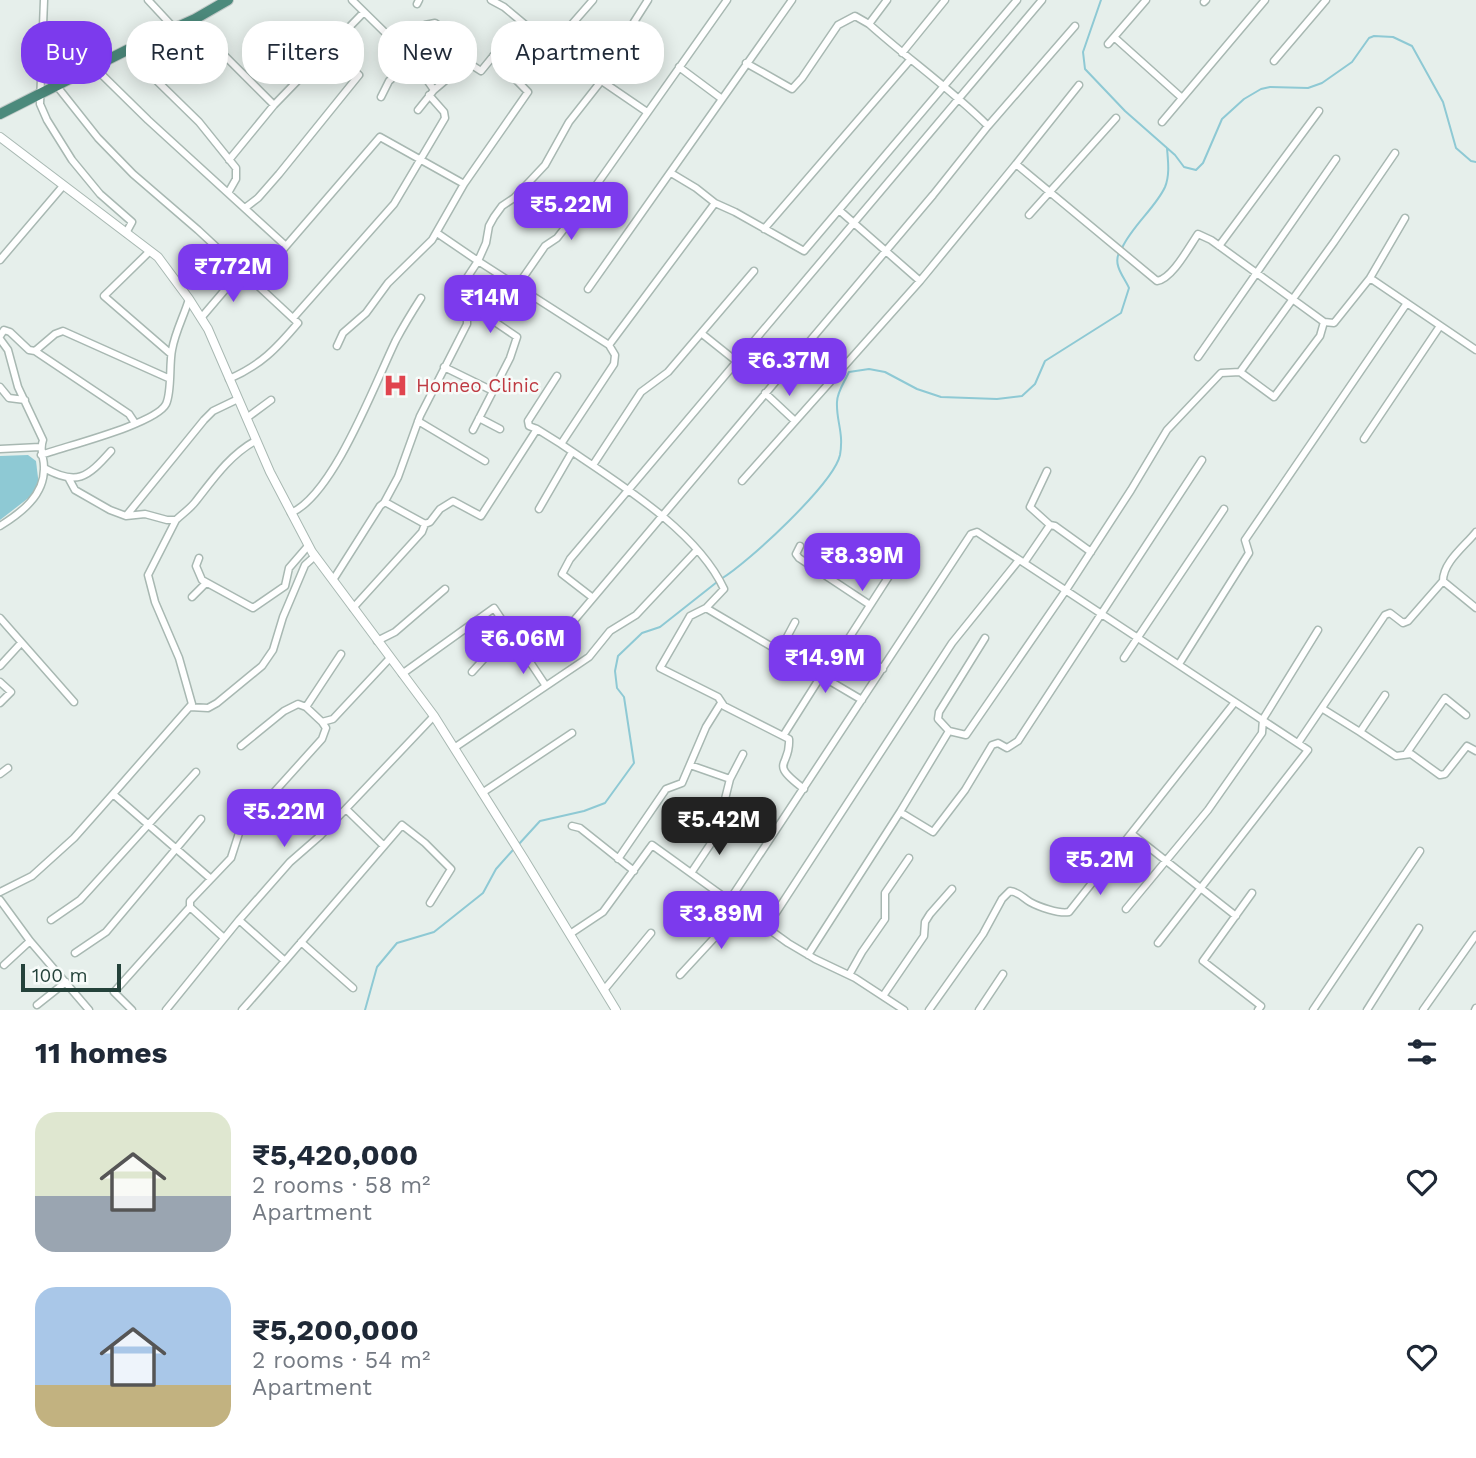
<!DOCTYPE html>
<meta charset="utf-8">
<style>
:root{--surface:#fff;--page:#f2f2f3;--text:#1f2937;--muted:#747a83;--accent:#7c3aed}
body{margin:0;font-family:"Work Sans",sans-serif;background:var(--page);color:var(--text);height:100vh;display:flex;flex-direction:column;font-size:26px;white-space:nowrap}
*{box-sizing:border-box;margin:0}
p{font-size:23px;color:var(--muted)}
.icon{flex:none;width:38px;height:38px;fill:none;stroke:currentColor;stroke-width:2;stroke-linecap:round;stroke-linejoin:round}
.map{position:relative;height:1010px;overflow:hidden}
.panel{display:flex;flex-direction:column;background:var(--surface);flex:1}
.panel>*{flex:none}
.banner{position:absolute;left:21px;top:21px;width:700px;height:63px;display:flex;gap:14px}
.scale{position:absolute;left:21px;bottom:18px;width:100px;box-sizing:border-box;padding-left:7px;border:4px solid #24423a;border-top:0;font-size:19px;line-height:24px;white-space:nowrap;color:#24423a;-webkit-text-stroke:5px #f7fbf9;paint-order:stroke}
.price{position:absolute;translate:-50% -60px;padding:0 16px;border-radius:14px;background:var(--accent);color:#fff;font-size:23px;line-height:46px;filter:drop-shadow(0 2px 4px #0008)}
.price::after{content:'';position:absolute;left:50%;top:42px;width:21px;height:16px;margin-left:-10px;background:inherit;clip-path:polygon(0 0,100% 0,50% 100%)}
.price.selected{background:#222;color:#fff}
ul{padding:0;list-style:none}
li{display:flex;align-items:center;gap:21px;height:175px;padding:0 35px}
li span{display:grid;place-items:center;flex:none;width:196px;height:140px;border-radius:21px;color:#555}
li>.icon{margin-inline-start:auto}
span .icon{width:84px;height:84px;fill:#fffc;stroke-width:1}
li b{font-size:30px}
h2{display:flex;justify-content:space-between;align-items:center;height:84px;padding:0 35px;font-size:30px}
.tag{padding:0 24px;border-radius:28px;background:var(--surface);box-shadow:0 4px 18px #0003;font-size:24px;line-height:63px}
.tag.selected{background:var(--accent);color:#fff}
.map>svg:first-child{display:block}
.water{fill:#8ec9d4}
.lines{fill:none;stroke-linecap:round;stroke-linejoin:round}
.stream{stroke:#8ec9d4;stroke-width:2}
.minor-casing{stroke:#a8b8b2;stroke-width:9}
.tertiary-casing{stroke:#a8b8b2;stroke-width:10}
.trunk-casing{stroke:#c2cac8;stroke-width:12}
.minor{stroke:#fff;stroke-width:6}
.tertiary{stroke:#fff;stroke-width:8}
.trunk{stroke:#4c8a7c;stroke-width:10}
.labels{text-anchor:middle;stroke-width:5;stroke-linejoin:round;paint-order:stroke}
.health-label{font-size:19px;fill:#be3a42;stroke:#f7fbf9;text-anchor:start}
</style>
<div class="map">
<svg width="1476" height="1010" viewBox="0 0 1476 1010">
<rect width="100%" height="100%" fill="#e6efeb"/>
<path class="water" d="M 28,455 L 36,461 L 39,486 L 31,496 L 0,520 L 0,456 Z"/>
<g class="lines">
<path class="stream" d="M 1101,0 L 1083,52 L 1085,69 L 1125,111 L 1175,155 L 1184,167 L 1196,170 L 1203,163 L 1222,119 L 1244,99 L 1261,89 L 1270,87 L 1308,88 L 1322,83 L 1352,62 L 1369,38 L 1374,36 L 1393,37 L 1412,46 L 1443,102 L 1456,148 L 1471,161 L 1476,162
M 1122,248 C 1132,226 1156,207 1165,187 C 1170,175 1168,161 1167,148
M 721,579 C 748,563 834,483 840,455 C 844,432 836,421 837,402 C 837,392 845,381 849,372 L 869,369 L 885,372 L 917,389 L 941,397 L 997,399 L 1022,396 L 1035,384 L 1045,361 L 1121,313 L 1129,288 C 1124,277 1113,265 1119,253
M 519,844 L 540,821 L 584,811 L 605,803 L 634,763 L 624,697 L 617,688 L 615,671 L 618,656 L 642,633 L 660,627 L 717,582
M 365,1010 L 377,967 L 397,943 L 434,932 L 483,893 L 496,869 L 513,850"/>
<defs>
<path id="minor" d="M 44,0 L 40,104 L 47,120 L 72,160 L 100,194 L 132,222 L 126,233
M 148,0 L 174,28
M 352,0 L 413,60 L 434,90
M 491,0 L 504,7 L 552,47 L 647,112
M 648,0 L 634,22 L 658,45
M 1204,2 L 1206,0
M 417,4 L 419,0
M 195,19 L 212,43 L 274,105 L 229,160
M 869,24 L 887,0
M 1114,37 L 1182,98
M 1108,44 L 1146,0
M 552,47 L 593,0
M 131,48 L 154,78 L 199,122 L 236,168 L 236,179 L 228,193
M 902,53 L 945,0
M 1274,61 L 1326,0
M 93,66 L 148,120 L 286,246 L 256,283
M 417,66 L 452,35 L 435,23 L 425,25
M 679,67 L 722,99
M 56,85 L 98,138 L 133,174 L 198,230 L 298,323 C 276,349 261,365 229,379
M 381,97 L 389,81 L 413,60
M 274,105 L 364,12
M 418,110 L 434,90 L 467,62 L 481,71 L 521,22
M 1162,122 L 1265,0
M 988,126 L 1075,26
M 1016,164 L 1079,85
M 671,173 L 696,188 L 715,203 L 735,212 L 804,251 L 1017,0
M 245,208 L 258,198 L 279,174 L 359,75 L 328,47
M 839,210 L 920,281 L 1016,164 L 1157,281 C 1172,279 1189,247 1198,234 L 1211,240 L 1324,322 L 1334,323 L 1370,278 L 1476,350
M 1029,215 L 1116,118
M 764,229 L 910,60
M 437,233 L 478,261 L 486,243 L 489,226 L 494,217 L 502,206 L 514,198 L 545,165 L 569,122 L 602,80
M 286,246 L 380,137 L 464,184
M 1219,246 L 1319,111
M 150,251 L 104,296 L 171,354
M 0,260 L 63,186
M 1370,278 L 1405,218
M 588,289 L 792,0
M 294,317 L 394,204 L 445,118 L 444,112 L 429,95
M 201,318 L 241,271
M 701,333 L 736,361
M 0,336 L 4,330 L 10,332 L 29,350 L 35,351 L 55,334 L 63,331 L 168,378
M 0,339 L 8,350 L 18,387 L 43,440 C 39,451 44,456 44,467 C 45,495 21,513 0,526
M 337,346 L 343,333 L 366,313 L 388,283 L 432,240 L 464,184 L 528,92 L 493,56
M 35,351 L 129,414 L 135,423
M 1198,357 L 1336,159
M 444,367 L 493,391
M 1240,372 L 1334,242 L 1395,153
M 0,387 L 9,398 L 25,400
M 765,393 L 795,421
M 248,417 L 271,400
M 479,418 L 500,429
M 418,421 L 485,461
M 537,429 L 529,426 L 528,421 L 557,376
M 473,430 L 510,358 L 517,337 L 495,322 L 502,308 L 545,246 L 557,238 L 578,211 L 727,0
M 1364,439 L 1440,326
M 561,444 C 615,481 696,529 724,589 L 706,608 L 690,616 L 660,668 L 718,697 L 724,706 L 789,739 C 791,768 767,761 804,789
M 0,449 L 40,447
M 41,455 C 66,446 156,424 166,404 C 172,392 169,365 172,350 C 175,332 184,316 189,299
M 593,465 L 641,392 L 668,372 L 754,271
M 44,468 C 77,486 87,478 111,451
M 1047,471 L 1030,507 L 1050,525 L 1055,526 L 1091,552
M 69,479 L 75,490 L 110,510 L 126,516 L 204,420 L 213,411 L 238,399
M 742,481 L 920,281
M 384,503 L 398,477 L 420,416 L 467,324 L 467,312 L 457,304 L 457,293 L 478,261 L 609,345 L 715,203
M 539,509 L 572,452
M 291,513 C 334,494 375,383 396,340 C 404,325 412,312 421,298
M 126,516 L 145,514 L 167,520 L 176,520 C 182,514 191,508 196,501 C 214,478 230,455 255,441
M 800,546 L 796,554 L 799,558 L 870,605
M 199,558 L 196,566 L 202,580 L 253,608 L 285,586 L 289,568 L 308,546
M 1024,563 L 1050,525
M 333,580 L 380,506 L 385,502 L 425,524 L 430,522 L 440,509 L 453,501 L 481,516 L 537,429 L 561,444 L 614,364 L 615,355 L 609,345
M 1443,581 L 1476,608
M 192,597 L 206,583
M 593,598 L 562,574 L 570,559 L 1042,0
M 353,608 L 422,532 L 425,524
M 706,608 L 862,700
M 0,618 L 74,702
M 566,630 L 933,195 L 988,126 C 951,89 908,59 869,24 L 855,16 L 838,25 L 802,78 L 792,89 L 746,63
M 985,638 L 939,712 L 938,719 L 949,731 L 966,735 L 1066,590 L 1131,490 L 1167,430 L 1221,373 L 1240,372 L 1274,397 L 1320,336 L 1324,322
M 377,641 L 395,632 L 445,589
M 779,652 L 795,622
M 1124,658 L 1224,509
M 1179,664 L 1249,553 L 1245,540 L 1407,303
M 0,666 L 21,643
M 883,669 L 849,646 L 849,638 L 898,562
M 472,672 L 510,630
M 402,674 L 494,608 L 546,686
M 0,682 L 11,692 L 0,703
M 190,707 L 208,708 L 217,703 L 262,666 L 273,650 L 283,617 L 305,565 L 315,556
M 306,707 L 341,654
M 1323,709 L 1360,732 L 1385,695
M 1360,732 L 1396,756 L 1411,754 L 1440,775 L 1445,774 L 1467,746 L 1476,751
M 783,736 L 821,676 L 849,642
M 1298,743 L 1385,615 L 1390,613 L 1403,623 L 1408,621 L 1443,581 C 1443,562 1465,546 1476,532
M 241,746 L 284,711 L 298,704 L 306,707 L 322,722 L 333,719 L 390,658
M 454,748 L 589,657 L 610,631 L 636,615 L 697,550
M 1406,754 L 1445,698 L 1466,715
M 690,765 L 730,779
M 0,774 L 8,768
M 482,793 L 572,733
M 113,794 L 192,704 L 179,658 L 155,602 L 148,575 L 176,520
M 725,799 L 730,779 L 743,754
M 346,809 L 384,846
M 900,812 L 933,832 L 965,790 L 992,745 L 998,743 L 1007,748 L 1018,741 L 1202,460
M 572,826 L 580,828 L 634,871
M 1132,834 L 1236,916
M 618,859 L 666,789 L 682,783 L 706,727 L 721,703
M 691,873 L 724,824
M 211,879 L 231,858 L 240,830 L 322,739 L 326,728 L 322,722
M 0,892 L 32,876 L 74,838 L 113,794 L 211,879 L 190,901 L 190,907 L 224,938
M 1252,893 L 1203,961 L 1261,1006 L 1258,1010
M 0,900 L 30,941 L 89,1010
M 729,901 L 971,534 L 977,532 L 1308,750 L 1158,943
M 1126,909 L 1208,810 L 1262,733 L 1263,719 L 1318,630
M 51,920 L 80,900 L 196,772
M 239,920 L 285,961 L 242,1010
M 766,928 L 952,643 L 1019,560
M 570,934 L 603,912 L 652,845 L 788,943 L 815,959 L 855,978 L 904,1010
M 301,942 L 353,988
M 75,953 L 106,932 L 201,819
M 808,955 L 900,812 L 949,731
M 285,961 L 402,825 L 425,843 L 451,869 L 430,903
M 4,965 L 30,941
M 680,975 L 741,909
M 849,975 L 862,952 L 885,919 L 885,893 L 909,858
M 604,990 L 651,933
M 883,996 L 924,936 L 925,922 L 930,914 L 952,889
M 37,1005 L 66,982
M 132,1010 L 114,992 L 190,907
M 166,1010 L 239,920 L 290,862 L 321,835 L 434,716
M 929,1010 L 983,934 L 1002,899 L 1010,891 C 1019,892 1023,898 1030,902 C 1039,907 1059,914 1069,912 L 1235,702
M 979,1010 L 1003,974
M 1313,1010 L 1420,851
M 1367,1010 L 1419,928
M 1423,1010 L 1476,935
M 1475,1010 L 1476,1008"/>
<path id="tertiary" d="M 0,137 L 158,257 L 189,299 L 208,329 L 270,472 L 312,552 L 434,716 L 524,859 L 616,1010"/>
<path id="trunk" d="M 0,114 L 131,48 L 195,19 L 228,0"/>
</defs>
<use href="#minor" class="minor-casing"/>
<use href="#tertiary" class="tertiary-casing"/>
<use href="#trunk" class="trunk-casing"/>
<use href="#minor" class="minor"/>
<use href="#tertiary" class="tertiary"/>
<use href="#trunk" class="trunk"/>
</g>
<defs>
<symbol id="hospital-bare" viewBox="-9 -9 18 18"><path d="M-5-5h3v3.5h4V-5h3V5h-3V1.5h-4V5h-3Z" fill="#e0444e" stroke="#f7fbf9" stroke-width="2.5" paint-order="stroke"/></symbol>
</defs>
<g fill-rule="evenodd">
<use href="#hospital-bare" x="378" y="368" width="35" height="35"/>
</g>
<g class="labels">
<g class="health-label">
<text x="416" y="392">Homeo Clinic</text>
</g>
</g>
</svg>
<div class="scale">100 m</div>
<b class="price" style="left:571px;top:242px">₹5.22M</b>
<b class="price" style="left:233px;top:304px">₹7.72M</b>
<b class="price" style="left:490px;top:335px">₹14M</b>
<b class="price" style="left:789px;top:398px">₹6.37M</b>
<b class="price" style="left:862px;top:593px">₹8.39M</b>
<b class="price" style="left:523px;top:676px">₹6.06M</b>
<b class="price" style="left:825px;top:695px">₹14.9M</b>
<b class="price" style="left:284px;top:849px">₹5.22M</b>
<b class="price selected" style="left:719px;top:857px">₹5.42M</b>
<b class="price" style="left:1100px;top:897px">₹5.2M</b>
<b class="price" style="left:721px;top:951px">₹3.89M</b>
<div class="banner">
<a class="tag selected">Buy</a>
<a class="tag">Rent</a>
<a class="tag">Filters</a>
<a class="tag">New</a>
<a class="tag">Apartment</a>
</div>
</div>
<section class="panel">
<h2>11 homes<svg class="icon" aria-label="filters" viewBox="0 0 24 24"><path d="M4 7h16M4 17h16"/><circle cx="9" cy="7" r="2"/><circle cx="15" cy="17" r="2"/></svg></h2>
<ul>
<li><span style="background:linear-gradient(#dfe7d0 60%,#9aa5b1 0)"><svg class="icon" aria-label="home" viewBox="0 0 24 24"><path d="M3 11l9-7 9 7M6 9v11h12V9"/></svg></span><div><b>₹5,420,000</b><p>2 rooms · 58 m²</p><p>Apartment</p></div><svg class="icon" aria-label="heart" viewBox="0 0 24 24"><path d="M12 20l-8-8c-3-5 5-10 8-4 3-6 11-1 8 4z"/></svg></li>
<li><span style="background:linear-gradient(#a9c7e8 70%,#c2b280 0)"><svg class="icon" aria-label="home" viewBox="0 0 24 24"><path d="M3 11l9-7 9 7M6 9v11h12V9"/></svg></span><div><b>₹5,200,000</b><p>2 rooms · 54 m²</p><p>Apartment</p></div><svg class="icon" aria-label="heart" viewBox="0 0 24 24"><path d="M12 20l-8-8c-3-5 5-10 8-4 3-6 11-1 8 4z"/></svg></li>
</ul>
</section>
